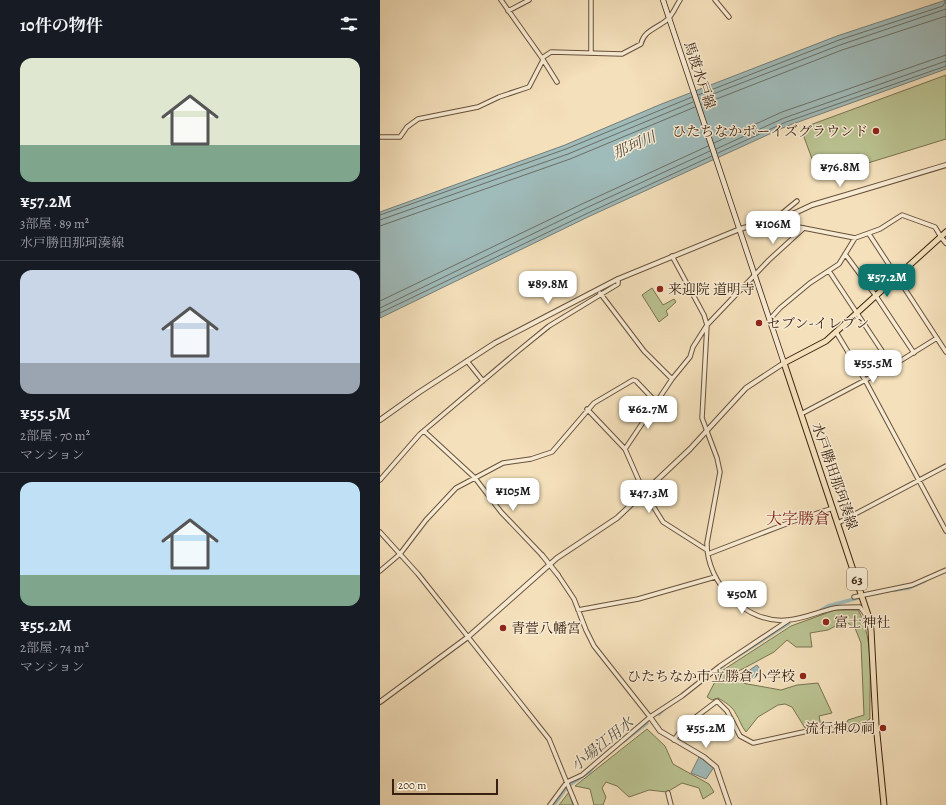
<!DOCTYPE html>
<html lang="ja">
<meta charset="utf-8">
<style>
:root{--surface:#171b24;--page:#242831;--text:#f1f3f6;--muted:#9ea1a6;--line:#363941;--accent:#0f766e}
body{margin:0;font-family:Alegreya,"Noto Serif JP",serif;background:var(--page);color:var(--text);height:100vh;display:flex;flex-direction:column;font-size:15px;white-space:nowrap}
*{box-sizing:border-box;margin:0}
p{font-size:13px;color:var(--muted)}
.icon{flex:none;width:22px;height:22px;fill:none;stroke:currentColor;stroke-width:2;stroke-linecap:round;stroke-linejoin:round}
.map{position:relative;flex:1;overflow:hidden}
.panel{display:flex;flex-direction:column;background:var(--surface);width:380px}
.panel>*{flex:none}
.scale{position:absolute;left:12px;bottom:10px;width:106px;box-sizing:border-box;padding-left:4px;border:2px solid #382110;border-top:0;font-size:11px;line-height:14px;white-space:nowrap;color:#382110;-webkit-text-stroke:3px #f8ebd3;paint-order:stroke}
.price{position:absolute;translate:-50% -34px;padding:0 9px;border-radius:8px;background:#fff;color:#222;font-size:13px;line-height:26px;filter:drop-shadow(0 1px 2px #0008)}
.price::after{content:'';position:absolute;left:50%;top:24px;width:12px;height:9px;margin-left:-6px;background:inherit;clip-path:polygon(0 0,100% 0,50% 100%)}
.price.on{background:var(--accent);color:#fff}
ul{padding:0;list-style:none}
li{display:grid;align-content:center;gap:8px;height:212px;padding:0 20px}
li+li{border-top:1px solid var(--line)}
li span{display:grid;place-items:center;height:124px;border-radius:12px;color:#555}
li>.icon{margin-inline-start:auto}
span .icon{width:72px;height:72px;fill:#fffc;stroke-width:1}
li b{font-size:17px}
h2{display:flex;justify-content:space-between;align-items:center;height:48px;padding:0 20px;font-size:17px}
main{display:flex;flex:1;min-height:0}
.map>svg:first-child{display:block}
.green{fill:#bac291;stroke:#797250}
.water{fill:#9fbbba;stroke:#767d76}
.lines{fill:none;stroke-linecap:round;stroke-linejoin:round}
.shore{stroke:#6c6e65;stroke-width:1}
.canal{stroke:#9fbbba;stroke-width:3.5}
.minor-casing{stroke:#67513b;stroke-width:5.5}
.tertiary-casing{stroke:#67513b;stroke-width:6}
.secondary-casing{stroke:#382110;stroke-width:6}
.primary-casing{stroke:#382110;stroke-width:7}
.minor{stroke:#f8ebd3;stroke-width:3.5}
.tertiary{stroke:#f8ebd3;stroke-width:4}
.secondary{stroke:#f8ebd3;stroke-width:4.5}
.primary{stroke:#f4e0bb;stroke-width:5}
.poi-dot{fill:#8f2418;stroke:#f8ebd3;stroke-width:1.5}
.labels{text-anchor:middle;stroke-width:3;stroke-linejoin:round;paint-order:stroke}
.shield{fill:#f8ebd3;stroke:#725e4a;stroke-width:1}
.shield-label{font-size:13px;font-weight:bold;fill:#382110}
.street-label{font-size:14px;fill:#382110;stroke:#f8ebd3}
.poi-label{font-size:14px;fill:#382110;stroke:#f8ebd3;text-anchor:start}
.water-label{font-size:15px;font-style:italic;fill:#574f43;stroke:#f8ebd3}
.quarter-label{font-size:16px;fill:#7a1f14;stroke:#f8ebd3}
</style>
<main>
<section class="panel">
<h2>10件の物件<svg class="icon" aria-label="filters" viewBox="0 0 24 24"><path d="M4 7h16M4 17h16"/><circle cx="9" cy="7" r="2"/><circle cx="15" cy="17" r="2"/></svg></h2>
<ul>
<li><span style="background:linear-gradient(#dfe7d0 70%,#7fa58c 0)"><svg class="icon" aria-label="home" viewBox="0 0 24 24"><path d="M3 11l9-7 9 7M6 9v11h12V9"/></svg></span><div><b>¥57.2M</b><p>3部屋 · 89 m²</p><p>水戸勝田那珂湊線</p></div></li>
<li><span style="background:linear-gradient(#c9d6e8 75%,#9aa5b1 0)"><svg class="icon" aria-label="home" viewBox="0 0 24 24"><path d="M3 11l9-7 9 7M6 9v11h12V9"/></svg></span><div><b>¥55.5M</b><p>2部屋 · 70 m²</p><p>マンション</p></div></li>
<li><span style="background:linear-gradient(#bfe0f5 75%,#7fa58c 0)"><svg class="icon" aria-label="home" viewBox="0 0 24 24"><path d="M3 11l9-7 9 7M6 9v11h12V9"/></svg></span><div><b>¥55.2M</b><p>2部屋 · 74 m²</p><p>マンション</p></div></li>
</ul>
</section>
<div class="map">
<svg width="566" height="805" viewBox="0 0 566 805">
<rect width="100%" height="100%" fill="#f4e0bb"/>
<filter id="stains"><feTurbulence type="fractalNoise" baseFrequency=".005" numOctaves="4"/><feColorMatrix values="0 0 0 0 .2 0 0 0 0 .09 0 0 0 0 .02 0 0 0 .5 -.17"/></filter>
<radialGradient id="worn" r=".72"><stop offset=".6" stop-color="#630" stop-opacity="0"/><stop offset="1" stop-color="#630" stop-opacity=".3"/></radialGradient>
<path class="green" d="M 566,75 L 566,139 L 439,178 L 424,137 L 430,125 Z
M 272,288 L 283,305 L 294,299 L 296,302 L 286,311 L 288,315 L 279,322 L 262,295 Z
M 455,610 L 478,610 C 495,639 489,685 490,719 L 479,725 L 464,727 L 468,720 L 484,715 L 481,643 L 475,628 L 465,621 L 448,630 L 430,633 L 432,647 L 416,647 L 407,640 L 394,652 L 357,672 L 362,683 L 401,690 L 417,685 L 438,683 L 452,713 L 439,716 L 441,726 L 425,728 L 412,707 L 405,704 L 398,705 L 378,717 L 366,732 C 361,726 360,720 356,714 C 353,707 345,702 338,698 L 332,700 L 327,697 L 340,672 L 411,626 Z
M 267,729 L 285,746 L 293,764 L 329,784 L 334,792 L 323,799 L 319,788 L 302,783 L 287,792 L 269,790 L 249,797 L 237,786 L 226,782 L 222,788 L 226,797 L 223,805 L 214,805 L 210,789 L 195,786 Z
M 189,792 L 193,805 L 179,805 Z"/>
<path class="water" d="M 566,0 L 566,69 L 407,126 L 210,216 L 0,318 L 0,212 L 185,145 L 279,105 L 457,36 Z
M 377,665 L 382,672 L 368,681 L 364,674 Z
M 319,757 L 334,767 L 326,779 L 311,773 Z"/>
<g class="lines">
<path class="shore" d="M 318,95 L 459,40 L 563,6 L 566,0
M 320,99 L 460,45 L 566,9
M 321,105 L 462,50 L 566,16
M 334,143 L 402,112 L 566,55
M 336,149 L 404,118 L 566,61
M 338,153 L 406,122 L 566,66
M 0,215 L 186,149 L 312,97
M 0,220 L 188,154 L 313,102
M 0,226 L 190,159 L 315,107
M 0,301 L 204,203 L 328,146
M 0,308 L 206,208 L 330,151
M 0,313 L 208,213 L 332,156"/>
<path class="canal" d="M 515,590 L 529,588 L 545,581
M 441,610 L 448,606 L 478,598
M 353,659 L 409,623
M 338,670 L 344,665
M 279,714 L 285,708
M 244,741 L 267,723
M 191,784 L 209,772 L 215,765
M 174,805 L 186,788"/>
<defs>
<path id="minor" d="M 121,0 L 162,58 L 177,82
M 211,0 L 211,53
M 335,0 L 349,17
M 128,11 L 149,0
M 162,58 L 171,52 L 242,54 L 261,44 C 264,30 278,28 288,19 C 293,14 296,6 300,0
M 0,137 L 20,137 L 27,127 L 38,119 L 98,107 L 119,97 L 149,87 L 163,60
M 417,201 L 395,219 L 398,223 L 475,238 L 500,229 L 522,215 L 555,227 L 561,237
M 489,234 L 566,352
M 465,254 L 496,296 L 534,353
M 292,256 L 324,315 L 327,325 L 322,418 L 337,458 L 340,472 L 327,543 C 326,583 367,625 408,620 C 424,619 440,611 455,608 C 463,607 472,607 480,607 L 488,618
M 449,271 L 512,366
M 220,293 L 264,351 L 292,379
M 390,319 L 400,308 L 430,283 L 459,264 L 475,238
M 456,332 L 485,380 L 566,531
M 87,361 L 103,381
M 207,409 L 245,449 L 263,490 L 283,522 L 327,550
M 421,414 L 512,366 L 557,338
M 44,431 L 95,478 L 121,512 L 162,555
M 245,449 L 292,379 L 310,357 L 313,347 L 327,325 L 389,260 L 424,228
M 0,480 L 40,434 L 137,352 L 169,326 L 238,284 L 238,279
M 458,523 L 566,466
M 0,532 L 38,574 L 169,739 L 196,805
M 328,554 L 411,522 L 453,508
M 0,571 L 20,554 L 46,520 L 76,488 L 123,463 L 151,459 L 172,452 L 214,403 L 253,380 L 256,381 L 276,402
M 178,575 L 194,599 L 206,630 L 214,646 L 270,717
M 474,597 L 532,585 L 566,570
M 198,610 L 258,599 L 335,577
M 294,740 L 304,726 L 337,701 L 347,711 L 360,736 L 373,743 L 428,731 L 470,729 L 496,724
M 288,793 L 291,805
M 170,805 L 187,782 L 202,775 L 270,717 L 302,696 L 340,666 L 409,620"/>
<path id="tertiary" d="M 561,237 L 566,243
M 0,420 L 38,393 L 115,343 L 238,279 L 360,229 L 415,213 L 432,205 L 466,195 L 566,165
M 162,555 L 178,575
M 0,702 L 88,637 L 177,558 L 237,518 L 310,449 L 366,388 L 404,363
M 270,717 L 280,731 L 324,757 L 336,767 L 349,805"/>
<path id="secondary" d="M 283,0 L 404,363"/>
<path id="primary" d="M 504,805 L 496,724 L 491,630 L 489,618 L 404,363 L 446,341 L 566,232"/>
</defs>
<use href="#minor" class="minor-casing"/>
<use href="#tertiary" class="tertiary-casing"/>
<use href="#secondary" class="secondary-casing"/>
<use href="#primary" class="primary-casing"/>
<use href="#minor" class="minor"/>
<use href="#tertiary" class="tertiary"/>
<use href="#secondary" class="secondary"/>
<use href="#primary" class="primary"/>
</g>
<g class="poi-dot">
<circle cx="496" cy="131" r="4"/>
<circle cx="280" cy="289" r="4"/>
<circle cx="379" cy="323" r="4"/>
<circle cx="446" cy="622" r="4"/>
<circle cx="123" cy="628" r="4"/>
<circle cx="423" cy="676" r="4"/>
<circle cx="503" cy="728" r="4"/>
</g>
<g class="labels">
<rect class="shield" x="467" y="568" width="20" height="22" rx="3"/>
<g class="shield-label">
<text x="477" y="584">63</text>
</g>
<g class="street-label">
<text transform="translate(320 75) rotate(71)" y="5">馬渡水戸線</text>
<text transform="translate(455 476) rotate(71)" y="5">水戸勝田那珂湊線</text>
</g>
<g class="poi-label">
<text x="488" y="136" text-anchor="end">ひたちなかボーイズグラウンド</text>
<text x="288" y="294">来迎院 道明寺</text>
<text x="387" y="328">セブン-イレブン</text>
<text x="454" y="627">富士神社</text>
<text x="131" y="633">青萱八幡宮</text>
<text x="415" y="681" text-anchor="end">ひたちなか市立勝倉小学校</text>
<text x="495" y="733" text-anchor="end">流行神の祠</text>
</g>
<g class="water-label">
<text transform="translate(254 145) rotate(-24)" y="5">那珂川</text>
<text transform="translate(222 744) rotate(-39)" y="5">小場江用水</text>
</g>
<g class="quarter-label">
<text x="418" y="524">大字勝倉</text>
</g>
</g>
<rect width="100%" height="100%" filter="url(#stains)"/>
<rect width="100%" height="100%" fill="url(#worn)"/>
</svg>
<div class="scale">200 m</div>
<b class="price" style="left:460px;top:188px">¥76.8M</b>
<b class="price" style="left:393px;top:245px">¥106M</b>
<b class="price on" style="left:507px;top:298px">¥57.2M</b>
<b class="price" style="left:168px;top:305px">¥89.8M</b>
<b class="price" style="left:493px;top:384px">¥55.5M</b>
<b class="price" style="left:268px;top:430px">¥62.7M</b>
<b class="price" style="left:133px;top:512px">¥105M</b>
<b class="price" style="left:269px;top:514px">¥47.3M</b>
<b class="price" style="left:362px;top:615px">¥50M</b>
<b class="price" style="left:326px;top:749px">¥55.2M</b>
</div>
</main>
